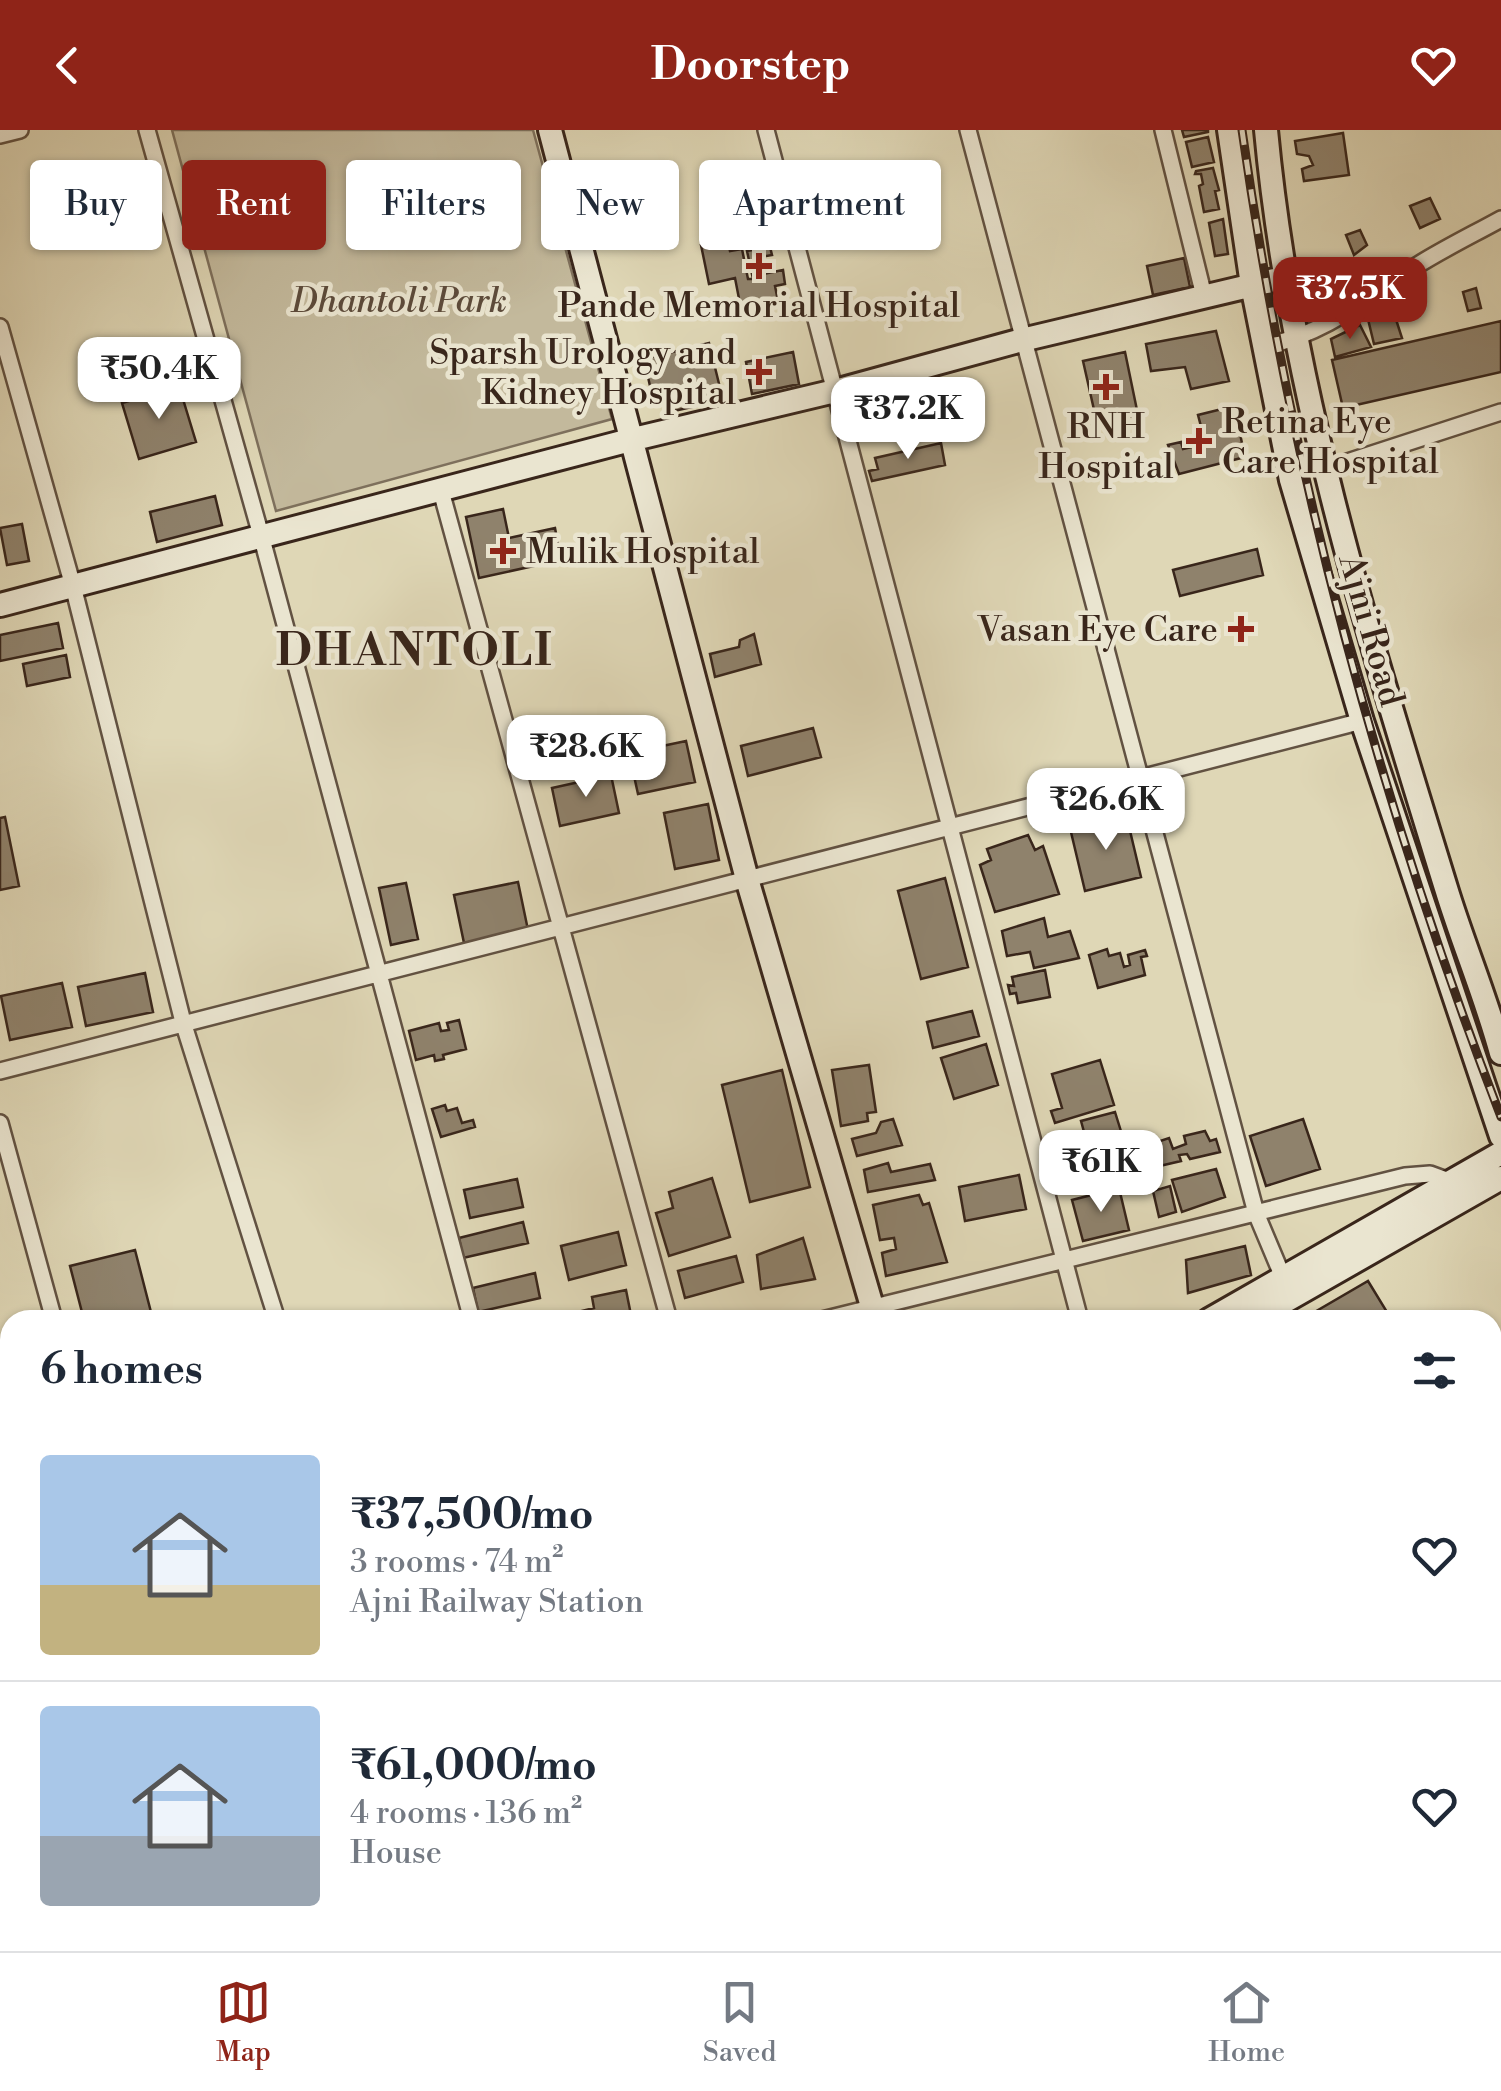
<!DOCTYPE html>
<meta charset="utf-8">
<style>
:root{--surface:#fff;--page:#f2f2f3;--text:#1f2937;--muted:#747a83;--line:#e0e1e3;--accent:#8f2418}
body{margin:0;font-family:"Libre Bodoni",serif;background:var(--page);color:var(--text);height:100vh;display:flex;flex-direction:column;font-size:38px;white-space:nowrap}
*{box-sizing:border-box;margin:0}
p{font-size:32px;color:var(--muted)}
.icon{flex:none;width:55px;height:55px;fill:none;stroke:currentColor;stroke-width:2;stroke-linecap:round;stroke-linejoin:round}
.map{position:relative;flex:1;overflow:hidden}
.drawer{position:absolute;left:0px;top:1180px;width:1502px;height:642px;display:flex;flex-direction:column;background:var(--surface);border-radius:30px 30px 0 0;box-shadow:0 2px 8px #0004}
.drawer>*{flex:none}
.banner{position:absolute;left:30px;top:30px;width:1000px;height:90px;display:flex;gap:20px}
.price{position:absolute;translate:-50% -85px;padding:0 22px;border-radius:20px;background:#fff;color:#222;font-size:32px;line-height:65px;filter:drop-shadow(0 2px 5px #0008)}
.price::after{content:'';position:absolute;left:50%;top:60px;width:30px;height:22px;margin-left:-15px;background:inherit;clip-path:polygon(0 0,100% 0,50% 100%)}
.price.on{background:var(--accent);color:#fff}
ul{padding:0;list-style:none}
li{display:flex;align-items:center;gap:30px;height:250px;padding:0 40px}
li+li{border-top:2px solid var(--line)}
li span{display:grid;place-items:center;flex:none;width:280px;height:200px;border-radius:10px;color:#555}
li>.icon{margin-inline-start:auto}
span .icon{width:120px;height:120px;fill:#fffc;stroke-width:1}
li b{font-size:42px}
h2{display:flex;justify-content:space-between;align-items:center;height:120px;padding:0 40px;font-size:42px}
.chip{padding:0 35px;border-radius:10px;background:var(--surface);box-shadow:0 2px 8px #0004;font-size:35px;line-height:90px}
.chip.on{background:var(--accent);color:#fff}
header{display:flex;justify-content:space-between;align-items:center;height:130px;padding:0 40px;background:var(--accent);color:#fff;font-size:45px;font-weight:800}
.dock{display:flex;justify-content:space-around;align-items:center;height:140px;border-top:2px solid var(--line);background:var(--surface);font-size:28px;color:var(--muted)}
.dock a{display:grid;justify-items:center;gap:5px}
.dock .on{color:var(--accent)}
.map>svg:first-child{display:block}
.green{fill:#c3b99c;stroke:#7e705c;stroke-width:2.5}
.water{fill:#a79b81;stroke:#7b6c58;stroke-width:2.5}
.building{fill:#8f826c;stroke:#39261b;stroke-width:2.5}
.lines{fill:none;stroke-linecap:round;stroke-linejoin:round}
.street-casing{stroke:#625242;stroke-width:20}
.secondary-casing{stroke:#39261b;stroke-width:28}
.highway-casing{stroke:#39261b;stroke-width:32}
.street{stroke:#eae5d0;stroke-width:15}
.secondary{stroke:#eae5d0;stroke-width:22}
.highway{stroke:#dfd7b6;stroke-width:28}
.rail-casing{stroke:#39261b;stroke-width:9}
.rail{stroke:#eae5d0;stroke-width:5;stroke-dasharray:15;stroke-linecap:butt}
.poi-dot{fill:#8f2418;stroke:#eae5d0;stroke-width:4}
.labels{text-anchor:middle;stroke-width:9;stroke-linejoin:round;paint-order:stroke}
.park-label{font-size:35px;font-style:italic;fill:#5c4b3b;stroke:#eae5d0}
.poi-label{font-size:35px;fill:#39261b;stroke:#eae5d0}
.street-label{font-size:35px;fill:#39261b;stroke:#eae5d0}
.district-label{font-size:45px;font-weight:bold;letter-spacing:2.5px;fill:#39261b;stroke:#eae5d0}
</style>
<header><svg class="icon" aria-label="back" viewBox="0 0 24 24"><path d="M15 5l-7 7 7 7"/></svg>Doorstep<svg class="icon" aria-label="heart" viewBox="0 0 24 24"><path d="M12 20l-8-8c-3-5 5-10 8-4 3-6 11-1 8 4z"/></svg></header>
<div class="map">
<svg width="1501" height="1821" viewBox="0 0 1501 1821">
<rect width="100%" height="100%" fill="#dfd7b6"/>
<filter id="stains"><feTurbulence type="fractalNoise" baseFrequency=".002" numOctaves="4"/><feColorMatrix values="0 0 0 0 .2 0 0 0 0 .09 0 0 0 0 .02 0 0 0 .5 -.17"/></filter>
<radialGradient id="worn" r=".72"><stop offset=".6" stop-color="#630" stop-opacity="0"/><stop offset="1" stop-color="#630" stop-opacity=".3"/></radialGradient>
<path class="green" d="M 172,0 L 533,0 L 612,289 L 276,381 Z
M 472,1812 L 825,1812 L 829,1819 L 843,1812 L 1427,1812 L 1434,1821 L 458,1821 Z"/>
<path class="water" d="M 573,1813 L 723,1813 L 729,1821 L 562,1821 Z"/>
<path class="building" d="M 1182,0 L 1208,0 L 1208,2 L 1184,7 Z
M 1343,3 L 1349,45 L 1304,51 L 1302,39 L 1313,35 L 1309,26 L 1297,24 L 1295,11 Z
M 1208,7 L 1214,32 L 1192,37 L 1186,12 Z
M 1213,38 L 1219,60 L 1215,61 L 1219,79 L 1204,82 L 1199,56 L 1203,54 L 1201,44 L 1195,44 L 1196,41 Z
M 1430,68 L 1440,89 L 1420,98 L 1410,76 Z
M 1223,89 L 1228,124 L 1215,126 L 1209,93 Z
M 1360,100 L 1367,115 L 1354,125 L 1346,105 Z
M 727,109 L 730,121 L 742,119 L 748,149 L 753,149 L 747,121 L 770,117 L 772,125 L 760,127 L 763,144 L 783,140 L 785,154 L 775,156 L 778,171 L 741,179 L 735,148 L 709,154 L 701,115 Z
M 1184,128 L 1190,157 L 1153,165 L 1147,136 Z
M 1355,130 L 1367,156 L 1356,160 L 1345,134 Z
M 1476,158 L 1481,178 L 1468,181 L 1463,162 Z
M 1392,177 L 1402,208 L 1374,214 L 1367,185 Z
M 1501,191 L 1501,242 L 1343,278 L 1332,230 Z
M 1360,195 L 1371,217 L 1335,227 L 1331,209 Z
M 1216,201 L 1229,251 L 1191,259 L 1185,237 L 1151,241 L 1146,214 Z
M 709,213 L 723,270 L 674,281 L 672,270 L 654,274 L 644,229 Z
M 793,222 L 799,254 L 752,264 L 746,232 Z
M 1125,222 L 1138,285 L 1097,293 L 1083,231 Z
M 179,256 L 196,312 L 139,329 L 122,273 Z
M 1234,276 L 1245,327 L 1179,344 L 1168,315 L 1181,312 L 1183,319 L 1192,317 L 1191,312 L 1204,308 L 1198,285 Z
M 941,313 L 945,335 L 872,351 L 869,341 L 878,339 L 875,328 Z
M 215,366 L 222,395 L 157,412 L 150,382 Z
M 503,379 L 509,408 L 555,398 L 561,430 L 479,448 L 466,387 Z
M 22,394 L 29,431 L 7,435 L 0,398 Z
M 1257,419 L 1263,445 L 1180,466 L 1173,440 Z
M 58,493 L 63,518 L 0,531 L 0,505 Z
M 754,504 L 761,534 L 715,547 L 710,524 L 739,517 L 740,510 Z
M 66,525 L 70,547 L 27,556 L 23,534 Z
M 813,598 L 821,627 L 748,646 L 741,616 Z
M 686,611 L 695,652 L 638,664 L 629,623 Z
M 611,645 L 619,683 L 560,696 L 552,658 Z
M 708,674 L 719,730 L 675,739 L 664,683 Z
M 1126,684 L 1141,747 L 1085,761 L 1070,698 Z
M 5,687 L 19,756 L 0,760 L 0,688 Z
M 1028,705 L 1035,720 L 1043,716 L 1059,764 L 995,782 L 980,735 L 991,730 L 987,719 Z
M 945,748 L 968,837 L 921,849 L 898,761 Z
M 518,752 L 528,800 L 464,813 L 454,765 Z
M 406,753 L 418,809 L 391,815 L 379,758 Z
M 1044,788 L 1048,807 L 1070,801 L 1079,828 L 1034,838 L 1030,822 L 1007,826 L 1002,801 Z
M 1107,819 L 1109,826 L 1120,823 L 1124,837 L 1130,835 L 1128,825 L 1145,820 L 1147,826 L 1141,827 L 1145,845 L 1098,858 L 1089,825 Z
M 1045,840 L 1050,867 L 1018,873 L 1016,863 L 1010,864 L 1008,855 L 1014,856 L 1012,847 Z
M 145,843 L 153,882 L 86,896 L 78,857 Z
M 62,853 L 72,897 L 10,910 L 1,866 Z
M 972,881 L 979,906 L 933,918 L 927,892 Z
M 459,890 L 466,919 L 443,925 L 444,929 L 435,931 L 434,925 L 416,930 L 409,901 L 439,893 L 441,901 L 449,900 L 447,893 Z
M 986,914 L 998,955 L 954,969 L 941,928 Z
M 1100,930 L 1114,975 L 1055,993 L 1051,981 L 1062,978 L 1052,944 Z
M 869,935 L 876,982 L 867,983 L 868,991 L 841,996 L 832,940 Z
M 782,940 L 810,1057 L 750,1072 L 722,955 Z
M 445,975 L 447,981 L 457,978 L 462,993 L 473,990 L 475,997 L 441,1007 L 432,979 Z
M 1115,982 L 1124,1011 L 1089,1020 L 1081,991 Z
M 893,989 L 902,1015 L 857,1026 L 852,1009 L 876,1003 L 881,992 Z
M 1303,989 L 1320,1039 L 1266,1056 L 1250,1006 Z
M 1205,1001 L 1210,1011 L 1216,1009 L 1220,1022 L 1190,1029 L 1187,1024 L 1179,1025 L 1181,1031 L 1151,1038 L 1149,1029 L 1155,1026 L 1151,1014 L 1169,1008 L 1173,1019 L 1186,1014 L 1184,1006 Z
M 1128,1018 L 1134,1036 L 1076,1051 L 1073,1032 Z
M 888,1033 L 891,1042 L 930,1034 L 935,1050 L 868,1062 L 864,1040 Z
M 1216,1039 L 1225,1067 L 1182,1082 L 1172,1050 Z
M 1019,1045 L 1026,1079 L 965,1091 L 959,1057 Z
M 712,1048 L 730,1107 L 669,1126 L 656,1083 L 673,1078 L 669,1062 Z
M 517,1049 L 523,1077 L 470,1088 L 464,1060 Z
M 1170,1056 L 1176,1082 L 1159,1087 L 1153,1061 Z
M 1119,1058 L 1129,1100 L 1083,1111 L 1072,1070 Z
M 919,1065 L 923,1075 L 929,1073 L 947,1132 L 886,1146 L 882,1123 L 896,1119 L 894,1108 L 880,1110 L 873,1075 Z
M 523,1092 L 528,1113 L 463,1128 L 459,1108 Z
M 618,1102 L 626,1135 L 569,1150 L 561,1116 Z
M 803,1108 L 815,1149 L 761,1159 L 757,1125 Z
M 1245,1116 L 1251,1145 L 1188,1163 L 1186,1130 Z
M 135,1120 L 153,1190 L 84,1190 L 70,1136 Z
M 736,1126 L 743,1152 L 685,1168 L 678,1141 Z
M 535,1143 L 540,1168 L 478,1182 L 473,1158 Z
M 1368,1151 L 1387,1182 L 1374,1190 L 1301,1190 Z
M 626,1160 L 632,1190 L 576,1190 L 574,1183 L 594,1178 L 592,1167 Z
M 275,1812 L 428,1812 L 429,1813 L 417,1821 L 264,1821 Z"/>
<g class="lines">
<defs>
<path id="street" d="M 147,0 L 262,409 L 472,1190
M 766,0 L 1080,1190
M 968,0 L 1256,1083 L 1285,1152
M 1163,0 L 1204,166
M 0,5 L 20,0
M 0,197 L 73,456 L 183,892 L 277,1190
M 1264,216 C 1323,205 1364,170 1413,138 C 1441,120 1472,105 1501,89
M 1326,339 L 1501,282
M 441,361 L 669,1190
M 0,941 L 1362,591
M 0,993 L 54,1190
M 822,1190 L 1405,1046 L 1430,1044 L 1449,1051"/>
<path id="secondary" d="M 550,0 L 747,749 L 876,1190
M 1229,0 L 1252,155 L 1291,350 L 1362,591 L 1501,1006
M 1266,0 C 1290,259 1370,511 1446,758 C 1463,814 1486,867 1501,923
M 0,475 L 634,309 L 835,261 L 1022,210 L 1287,147
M 1209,1190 L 1501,1023
M 1252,1190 L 1501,1048
M 144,1821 L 158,1812
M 182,1821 L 196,1812"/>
<path id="highway" d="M 0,1750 L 10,1794
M 14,1812 L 16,1821"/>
</defs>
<use href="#street" class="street-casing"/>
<use href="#secondary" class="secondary-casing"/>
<use href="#highway" class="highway-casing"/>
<use href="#street" class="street"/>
<use href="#secondary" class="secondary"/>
<use href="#highway" class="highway"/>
<defs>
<path id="rail" d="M 1242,0 C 1290,338 1378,669 1501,987"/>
</defs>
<use href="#rail" class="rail-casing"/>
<use href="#rail" class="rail"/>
</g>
<g class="poi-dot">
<path d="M754 121h10v10h10v10h-10v10h-10v-10h-10v-10h10z"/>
<path d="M754 227h10v10h10v10h-10v10h-10v-10h-10v-10h10z"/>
<path d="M1101 242h10v10h10v10h-10v10h-10v-10h-10v-10h10z"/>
<path d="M1194 296h10v10h10v10h-10v10h-10v-10h-10v-10h10z"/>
<path d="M498 406h10v10h10v10h-10v10h-10v-10h-10v-10h10z"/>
<path d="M1236 484h10v10h10v10h-10v10h-10v-10h-10v-10h10z"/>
</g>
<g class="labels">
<g class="park-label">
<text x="399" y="182">Dhantoli Park</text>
</g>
<g class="poi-label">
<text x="759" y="187">Pande Memorial Hospital</text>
<text x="736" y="234" text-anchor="end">Sparsh Urology and<tspan x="736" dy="40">Kidney Hospital</tspan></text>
<text x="1222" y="303" text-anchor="start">Retina Eye<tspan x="1222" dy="40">Care Hospital</tspan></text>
<text x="1106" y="308">RNH<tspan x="1106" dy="40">Hospital</tspan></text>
<text x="526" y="433" text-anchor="start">Mulik Hospital</text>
<text x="1218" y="511" text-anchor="end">Vasan Eye Care</text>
</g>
<g class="street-label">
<text transform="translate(1372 500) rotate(74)" y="12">Ajni Road</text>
</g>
<g class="district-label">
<text x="415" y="535">DHANTOLI</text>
</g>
</g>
<rect width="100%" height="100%" filter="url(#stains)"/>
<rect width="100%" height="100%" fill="url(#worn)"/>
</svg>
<b class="price on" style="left:1350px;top:212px">₹37.5K</b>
<b class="price" style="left:159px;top:292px">₹50.4K</b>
<b class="price" style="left:908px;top:332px">₹37.2K</b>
<b class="price" style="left:586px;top:670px">₹28.6K</b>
<b class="price" style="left:1106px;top:723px">₹26.6K</b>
<b class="price" style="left:1101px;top:1085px">₹61K</b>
<div class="banner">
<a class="chip">Buy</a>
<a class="chip on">Rent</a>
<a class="chip">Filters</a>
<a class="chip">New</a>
<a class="chip">Apartment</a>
</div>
<section class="drawer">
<h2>6 homes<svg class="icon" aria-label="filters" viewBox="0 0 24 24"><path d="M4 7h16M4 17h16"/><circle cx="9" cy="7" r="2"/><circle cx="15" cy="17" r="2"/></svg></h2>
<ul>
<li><span style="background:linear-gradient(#a9c7e8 65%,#c2b280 0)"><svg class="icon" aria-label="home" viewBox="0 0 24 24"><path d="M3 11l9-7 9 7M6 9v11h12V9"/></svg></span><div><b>₹37,500/mo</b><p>3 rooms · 74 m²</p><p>Ajni Railway Station</p></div><svg class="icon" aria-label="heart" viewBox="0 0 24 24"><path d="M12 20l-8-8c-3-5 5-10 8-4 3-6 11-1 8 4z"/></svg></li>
<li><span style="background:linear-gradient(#a9c7e8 65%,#9aa5b1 0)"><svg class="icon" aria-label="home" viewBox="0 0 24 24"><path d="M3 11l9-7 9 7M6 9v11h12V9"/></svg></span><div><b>₹61,000/mo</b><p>4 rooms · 136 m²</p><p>House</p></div><svg class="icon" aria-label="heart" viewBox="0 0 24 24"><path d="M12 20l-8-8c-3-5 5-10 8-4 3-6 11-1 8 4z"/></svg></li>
</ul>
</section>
</div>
<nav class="dock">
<a class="on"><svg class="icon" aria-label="map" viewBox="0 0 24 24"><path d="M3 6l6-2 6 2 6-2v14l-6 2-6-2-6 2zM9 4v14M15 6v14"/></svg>Map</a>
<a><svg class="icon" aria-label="saved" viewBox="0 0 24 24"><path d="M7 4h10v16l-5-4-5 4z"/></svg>Saved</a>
<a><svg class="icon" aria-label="home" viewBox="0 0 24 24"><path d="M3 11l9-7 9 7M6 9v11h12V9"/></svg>Home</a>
</nav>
